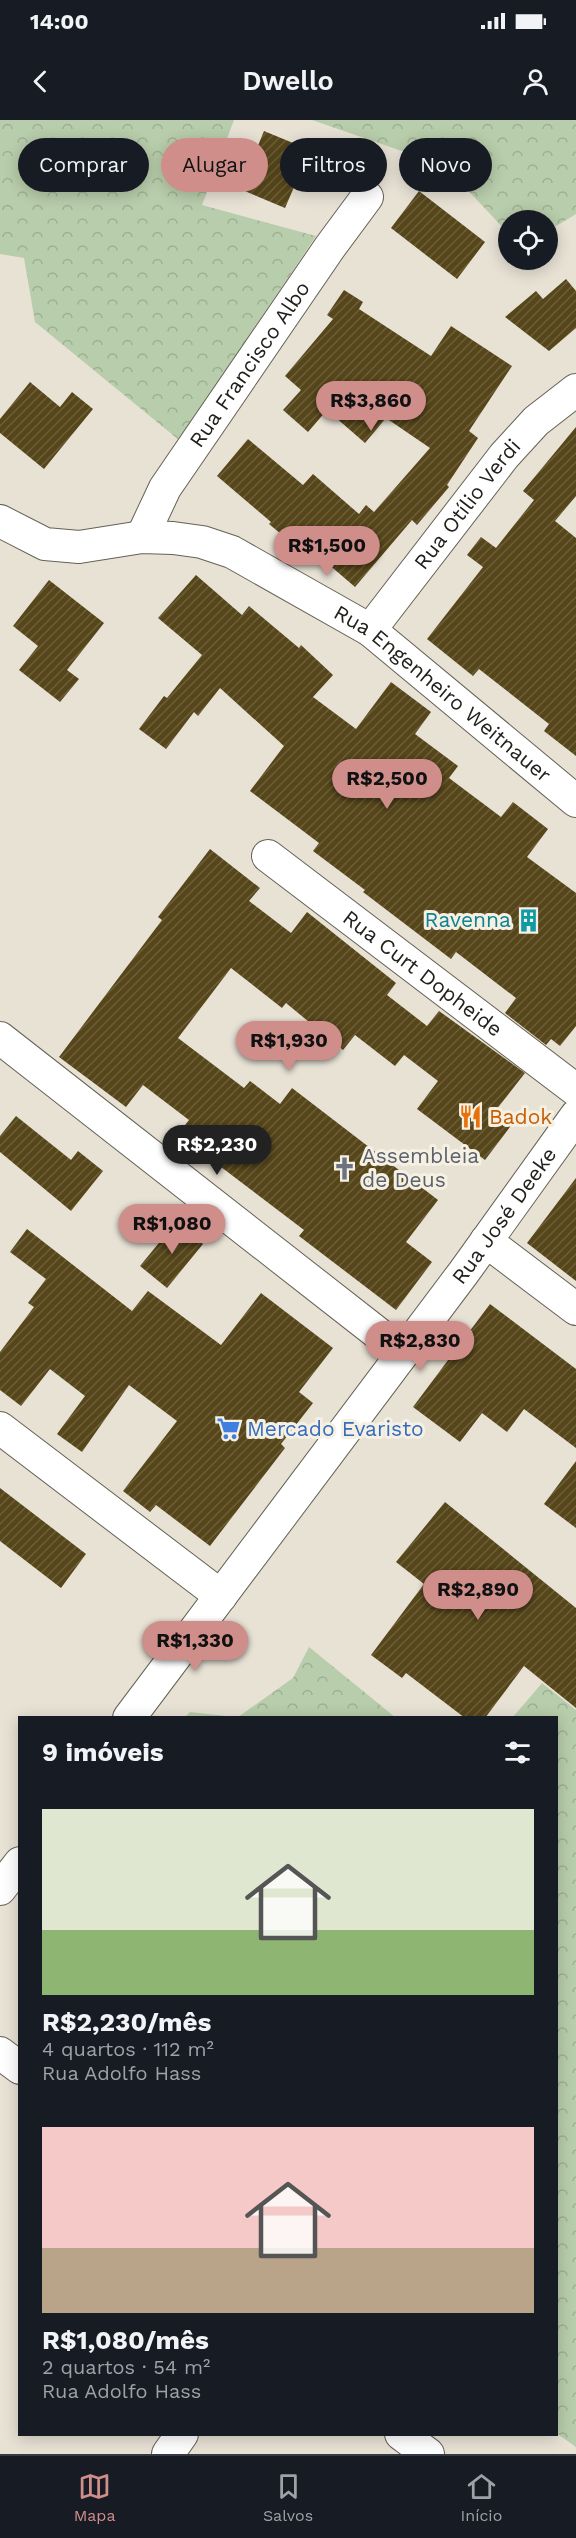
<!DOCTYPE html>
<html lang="pt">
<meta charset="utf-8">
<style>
:root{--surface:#171b24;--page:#20242c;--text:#f1f3f6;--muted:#9ea1a6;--line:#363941;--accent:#cf8e8a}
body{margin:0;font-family:"Work Sans",sans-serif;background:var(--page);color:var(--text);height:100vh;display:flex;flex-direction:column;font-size:22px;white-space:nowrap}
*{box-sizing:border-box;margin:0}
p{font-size:20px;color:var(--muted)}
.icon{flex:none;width:33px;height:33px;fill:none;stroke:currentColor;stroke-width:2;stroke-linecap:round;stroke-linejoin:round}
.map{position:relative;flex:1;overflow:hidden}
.drawer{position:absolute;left:18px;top:1596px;width:540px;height:720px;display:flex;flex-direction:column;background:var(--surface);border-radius:0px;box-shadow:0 3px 15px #0003}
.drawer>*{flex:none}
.top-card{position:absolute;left:18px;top:18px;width:540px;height:54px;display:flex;gap:12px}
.tools{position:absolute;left:498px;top:90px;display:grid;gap:12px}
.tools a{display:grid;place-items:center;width:60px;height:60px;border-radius:50%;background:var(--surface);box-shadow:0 3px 15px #0003;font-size:30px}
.price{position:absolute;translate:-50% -51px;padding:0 14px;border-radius:21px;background:var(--accent);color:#111;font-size:20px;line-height:39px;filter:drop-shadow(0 2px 3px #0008)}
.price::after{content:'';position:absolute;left:50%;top:36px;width:18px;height:14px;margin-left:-9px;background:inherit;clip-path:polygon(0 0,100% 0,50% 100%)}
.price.active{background:#222;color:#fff}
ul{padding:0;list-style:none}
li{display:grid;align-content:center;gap:12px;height:318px;padding:0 24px}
li span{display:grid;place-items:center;height:186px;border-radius:0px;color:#555}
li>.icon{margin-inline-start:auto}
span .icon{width:108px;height:108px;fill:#fffc;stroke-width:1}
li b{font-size:26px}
h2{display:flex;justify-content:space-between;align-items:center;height:72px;padding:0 24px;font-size:26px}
.chip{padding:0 21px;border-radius:27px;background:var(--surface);box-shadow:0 3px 15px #0003;font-size:21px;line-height:54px}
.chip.active{background:var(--accent);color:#111}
.status{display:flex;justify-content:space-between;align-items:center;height:42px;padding:0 30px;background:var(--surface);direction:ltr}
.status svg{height:16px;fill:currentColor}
header{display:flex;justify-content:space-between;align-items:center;height:78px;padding:0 24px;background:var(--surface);font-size:27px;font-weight:600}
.tab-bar{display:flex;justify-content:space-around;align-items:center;height:84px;border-top:2px solid var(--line);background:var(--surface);font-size:16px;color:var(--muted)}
.tab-bar a{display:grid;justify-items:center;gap:3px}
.tab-bar .active{color:var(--accent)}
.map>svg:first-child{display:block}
.forest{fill:url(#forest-crowns)}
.building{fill:url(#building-hatch)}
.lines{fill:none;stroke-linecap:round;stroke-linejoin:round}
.minor-casing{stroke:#656155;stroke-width:34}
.minor{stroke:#fff;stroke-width:32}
.labels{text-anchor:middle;stroke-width:6;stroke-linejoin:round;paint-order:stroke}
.street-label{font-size:21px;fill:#23211d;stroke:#f5f0e2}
.culture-label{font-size:21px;fill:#0d838f;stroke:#f5f0e2;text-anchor:end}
.food-label{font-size:21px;fill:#c56008;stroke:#f5f0e2;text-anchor:start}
.worship-label{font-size:21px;fill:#5b616d;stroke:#f5f0e2;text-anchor:start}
.shop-label{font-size:21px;fill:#366cbe;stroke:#f5f0e2;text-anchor:start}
</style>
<div class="status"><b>14:00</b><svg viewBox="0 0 49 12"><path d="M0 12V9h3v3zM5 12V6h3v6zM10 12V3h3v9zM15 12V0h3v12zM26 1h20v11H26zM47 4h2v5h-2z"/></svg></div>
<header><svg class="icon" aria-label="back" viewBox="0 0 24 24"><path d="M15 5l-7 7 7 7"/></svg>Dwello<svg class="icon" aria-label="person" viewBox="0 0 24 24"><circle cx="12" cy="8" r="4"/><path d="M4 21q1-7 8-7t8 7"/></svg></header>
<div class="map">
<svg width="576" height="2334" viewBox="0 0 576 2334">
<defs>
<pattern id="forest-crowns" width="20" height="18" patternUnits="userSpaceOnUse" patternTransform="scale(1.5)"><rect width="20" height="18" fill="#b8cdab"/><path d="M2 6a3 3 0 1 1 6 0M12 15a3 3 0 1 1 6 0" fill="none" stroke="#9eb093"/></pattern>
<pattern id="building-hatch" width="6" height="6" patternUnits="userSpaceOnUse" patternTransform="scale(1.5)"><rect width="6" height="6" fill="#56461a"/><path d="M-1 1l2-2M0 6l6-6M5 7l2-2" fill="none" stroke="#6b5e3a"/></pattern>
</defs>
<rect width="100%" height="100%" fill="#e8e2d5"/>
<path class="forest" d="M 0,0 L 234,0 L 202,85 L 316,116 L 179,320 L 35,202 L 24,138 L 0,134 Z
M 312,0 L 576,0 L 576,94 L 548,111 L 548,100 L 508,100 L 508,113 L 445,46 Z
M 309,1527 L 395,1597 L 238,1597 L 293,1558 Z
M 542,1563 L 576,1590 L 576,2327 L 556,2313 L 556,1598 L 513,1597 Z
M 190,1592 L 236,1597 L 185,1597 Z"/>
<path class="building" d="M 264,11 L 310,30 L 285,88 L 240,69 Z
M 419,71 L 485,122 L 457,159 L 391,108 Z
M 566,159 L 576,171 L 576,208 L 549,231 L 505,197 L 536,171 L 543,179 Z
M 344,170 L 363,182 L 359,189 L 431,236 L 451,206 L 512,246 L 469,311 L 478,318 L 447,365 L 449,367 L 417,405 L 412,400 L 355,467 L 292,413 L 287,419 L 269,404 L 271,402 L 217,356 L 248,319 L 303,365 L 313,354 L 359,394 L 366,385 L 374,392 L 430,328 L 386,298 L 365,323 L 327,290 L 308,312 L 283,290 L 301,270 L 285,256 L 333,199 L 327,195 Z
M 30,262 L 60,287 L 72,272 L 93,289 L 44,349 L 0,313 L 0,299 Z
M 576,307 L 576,376 L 555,401 L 576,418 L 576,636 L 544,611 L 549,604 L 479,549 L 473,556 L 427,519 L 483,447 L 467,435 L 481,417 L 496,428 L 534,380 L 523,371 Z
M 196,455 L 242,495 L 249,486 L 299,528 L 301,525 L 333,555 L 313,577 L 356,609 L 391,562 L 431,592 L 415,614 L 458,646 L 449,658 L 501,697 L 513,682 L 548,709 L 527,737 L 576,773 L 576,906 L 560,926 L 551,919 L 546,925 L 505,893 L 516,878 L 456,832 L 451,839 L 363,772 L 365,770 L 313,731 L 319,723 L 250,671 L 284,626 L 220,568 L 198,596 L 194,592 L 166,629 L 139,609 L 164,576 L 167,578 L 202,535 L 158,498 Z
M 49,460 L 104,503 L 67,550 L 79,559 L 60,582 L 19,550 L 38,526 L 13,506 Z
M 210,729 L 260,768 L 249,781 L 291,813 L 307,792 L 396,863 L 387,875 L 427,906 L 439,891 L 525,953 L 496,990 L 513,1003 L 485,1040 L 417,989 L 438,961 L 404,935 L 395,946 L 355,915 L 343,930 L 286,883 L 282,888 L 231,848 L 178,918 L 244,968 L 250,961 L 280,984 L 292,968 L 438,1080 L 406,1122 L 432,1142 L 396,1190 L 299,1116 L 304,1110 L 200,1031 L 193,1041 L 170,1024 L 189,1000 L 143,965 L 126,987 L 59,937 L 162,800 L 158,797 Z
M 16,996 L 71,1040 L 78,1031 L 103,1051 L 71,1091 L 0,1032 L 0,1016 Z
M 576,1058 L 576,1161 L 527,1123 Z
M 176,1102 L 203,1124 L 167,1168 L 140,1146 Z
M 27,1109 L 132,1191 L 148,1171 L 221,1225 L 261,1173 L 333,1228 L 299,1272 L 313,1283 L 281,1324 L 285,1328 L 210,1426 L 156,1385 L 150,1392 L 123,1371 L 177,1301 L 129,1265 L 82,1332 L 57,1314 L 85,1276 L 50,1249 L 21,1286 L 0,1270 L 0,1232 L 34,1187 L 28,1183 L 46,1159 L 10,1132 Z
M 490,1184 L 576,1249 L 576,1328 L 524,1289 L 507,1312 L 482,1293 L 460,1322 L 413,1287 Z
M 576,1341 L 576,1408 L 544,1384 Z
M 0,1368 L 86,1434 L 61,1468 L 0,1421 Z
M 445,1382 L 576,1488 L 576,1588 L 524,1546 L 485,1598 L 465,1598 L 406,1553 L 402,1558 L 371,1535 L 424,1464 L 396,1442 Z"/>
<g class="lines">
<defs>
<g id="minor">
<path id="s1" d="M 0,401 L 45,424 L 79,427 L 142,417 L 173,418 L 202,422 L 232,432 L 370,510 L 576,681"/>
<path id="s2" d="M 142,417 L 165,368 L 330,127 L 367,77"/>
<path id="s3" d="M 370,510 L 504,336 L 536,301 L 576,270"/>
<path id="s4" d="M 268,736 L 576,970"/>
<path d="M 0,918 L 403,1233"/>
<path d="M 486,1121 L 576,1189"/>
<path d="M 0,1308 L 221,1476"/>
<path id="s5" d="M 129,1598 L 464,1152 L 576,996"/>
<path d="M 0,1769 L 20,1743"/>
<path d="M 0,1933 L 20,1948"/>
<path d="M 401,2314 L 428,2334"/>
<path d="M 168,2334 L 182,2314"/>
</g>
</defs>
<use href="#minor" class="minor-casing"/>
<use href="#minor" class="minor"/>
</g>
<defs>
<symbol id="building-bare" viewBox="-9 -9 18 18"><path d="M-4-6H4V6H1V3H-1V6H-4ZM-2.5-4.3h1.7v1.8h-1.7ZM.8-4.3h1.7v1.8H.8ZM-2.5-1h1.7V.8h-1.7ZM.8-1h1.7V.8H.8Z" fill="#0f9aa8" stroke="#f5f0e2" stroke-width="2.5" paint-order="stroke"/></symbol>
<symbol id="restaurant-bare" viewBox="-9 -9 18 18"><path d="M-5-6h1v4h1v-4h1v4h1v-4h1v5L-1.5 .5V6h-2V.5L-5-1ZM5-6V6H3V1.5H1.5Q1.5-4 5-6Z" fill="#e8710a" stroke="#f5f0e2" stroke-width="2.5" paint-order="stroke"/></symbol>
<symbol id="church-bare" viewBox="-9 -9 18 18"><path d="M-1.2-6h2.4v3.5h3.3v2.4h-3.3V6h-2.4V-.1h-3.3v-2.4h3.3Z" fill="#6b7280" stroke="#f5f0e2" stroke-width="2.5" paint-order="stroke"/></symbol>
<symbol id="supermarket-bare" viewBox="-9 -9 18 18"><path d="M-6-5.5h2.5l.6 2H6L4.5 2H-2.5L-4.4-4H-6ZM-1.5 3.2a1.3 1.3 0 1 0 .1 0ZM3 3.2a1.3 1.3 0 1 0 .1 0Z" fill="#3f7fe0" stroke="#f5f0e2" stroke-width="2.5" paint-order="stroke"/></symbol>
</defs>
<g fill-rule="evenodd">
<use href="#building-bare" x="512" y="784" width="33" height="33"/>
<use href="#restaurant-bare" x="454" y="980" width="33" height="33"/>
<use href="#church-bare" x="328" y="1032" width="33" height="33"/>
<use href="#supermarket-bare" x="212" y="1292" width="33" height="33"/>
</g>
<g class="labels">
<g class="street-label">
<text dy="7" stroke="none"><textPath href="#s2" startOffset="204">Rua Francisco Albo</textPath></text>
<text dy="7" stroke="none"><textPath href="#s3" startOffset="159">Rua Otílio Verdi</textPath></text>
<text dy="7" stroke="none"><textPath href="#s1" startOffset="495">Rua Engenheiro Weitnauer</textPath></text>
<text dy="7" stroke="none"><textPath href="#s4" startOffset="194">Rua Curt Dopheide</textPath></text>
<text dy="7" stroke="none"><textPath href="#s5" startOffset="627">Rua José Deeke</textPath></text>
</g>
<g class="culture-label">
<text x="511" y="807">Ravenna</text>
</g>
<g class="food-label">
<text x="489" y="1004">Badok</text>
</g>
<g class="worship-label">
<text x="362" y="1043">Assembleia<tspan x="362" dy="24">de Deus</tspan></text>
</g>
<g class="shop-label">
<text x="247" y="1316">Mercado Evaristo</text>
</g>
</g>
</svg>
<div class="tools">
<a><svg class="icon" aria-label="locate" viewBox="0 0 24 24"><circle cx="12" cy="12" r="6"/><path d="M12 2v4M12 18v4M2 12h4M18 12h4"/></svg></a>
</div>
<b class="price" style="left:371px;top:312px">R$3,860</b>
<b class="price" style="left:327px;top:457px">R$1,500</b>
<b class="price" style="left:387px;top:690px">R$2,500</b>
<b class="price" style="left:289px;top:952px">R$1,930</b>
<b class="price active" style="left:217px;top:1056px">R$2,230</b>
<b class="price" style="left:172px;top:1135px">R$1,080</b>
<b class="price" style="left:420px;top:1252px">R$2,830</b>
<b class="price" style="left:478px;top:1501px">R$2,890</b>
<b class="price" style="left:195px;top:1552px">R$1,330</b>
<div class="top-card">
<a class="chip">Comprar</a>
<a class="chip active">Alugar</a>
<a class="chip">Filtros</a>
<a class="chip">Novo</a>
</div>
<section class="drawer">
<h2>9 imóveis<svg class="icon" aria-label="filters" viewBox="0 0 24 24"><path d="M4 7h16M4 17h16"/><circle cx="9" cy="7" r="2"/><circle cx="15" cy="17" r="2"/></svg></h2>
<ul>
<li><span style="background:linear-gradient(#dfe7d0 65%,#8fb573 0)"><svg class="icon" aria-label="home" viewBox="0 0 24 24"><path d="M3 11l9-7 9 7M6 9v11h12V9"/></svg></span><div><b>R$2,230/mês</b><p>4 quartos · 112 m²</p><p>Rua Adolfo Hass</p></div></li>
<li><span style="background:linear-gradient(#f6c9c9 65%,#b9a48a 0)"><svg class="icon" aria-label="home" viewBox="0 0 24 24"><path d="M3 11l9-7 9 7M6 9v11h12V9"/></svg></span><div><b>R$1,080/mês</b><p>2 quartos · 54 m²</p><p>Rua Adolfo Hass</p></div></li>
</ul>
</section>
</div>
<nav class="tab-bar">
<a class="active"><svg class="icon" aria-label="map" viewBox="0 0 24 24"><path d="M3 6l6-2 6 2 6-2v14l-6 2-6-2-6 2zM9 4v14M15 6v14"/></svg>Mapa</a>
<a><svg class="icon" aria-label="saved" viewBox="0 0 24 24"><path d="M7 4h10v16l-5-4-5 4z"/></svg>Salvos</a>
<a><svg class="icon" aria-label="home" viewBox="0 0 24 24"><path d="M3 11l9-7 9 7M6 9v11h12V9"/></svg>Início</a>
</nav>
